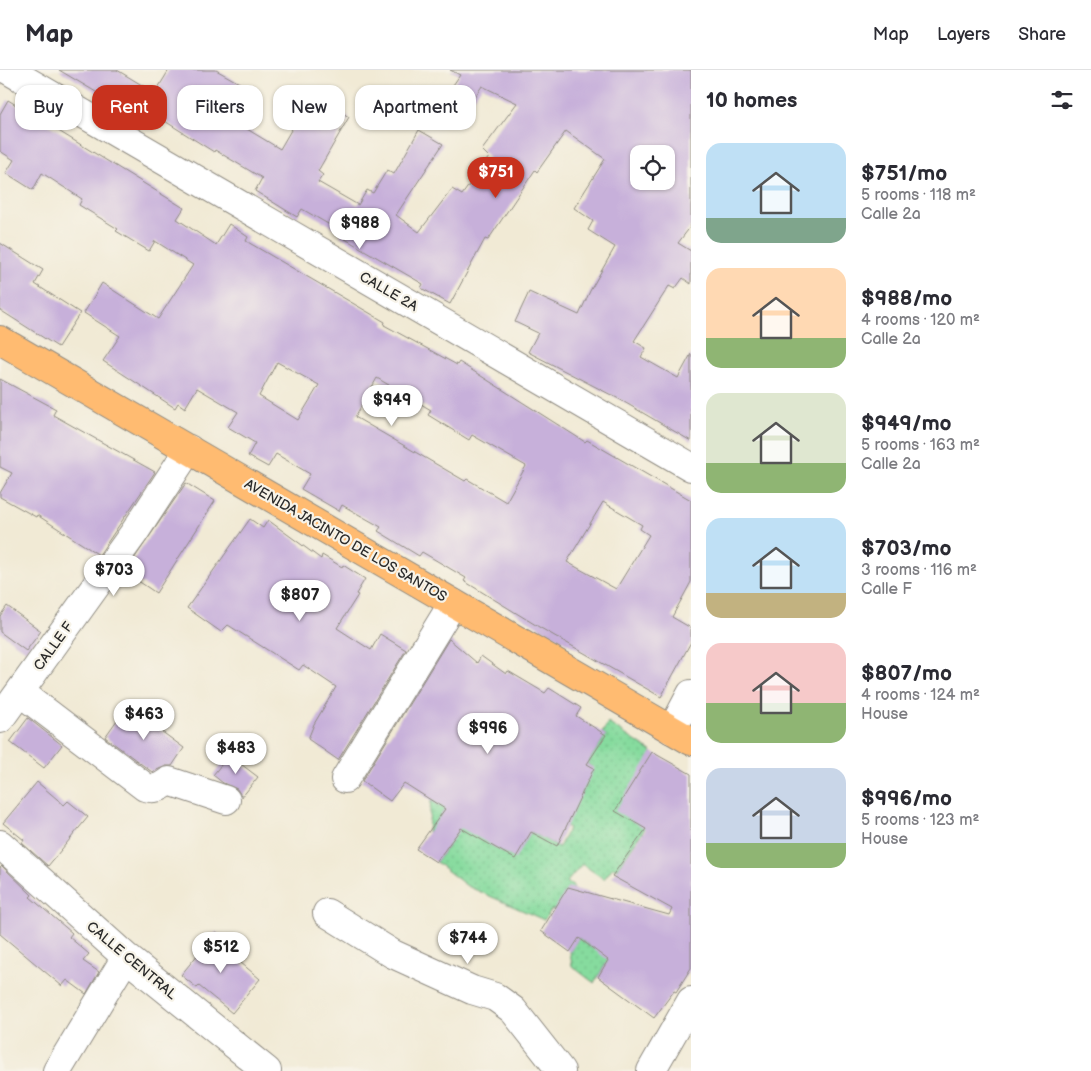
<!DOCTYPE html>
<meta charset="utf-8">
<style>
:root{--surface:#fff;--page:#f2f2f3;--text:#2b2b33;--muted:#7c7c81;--line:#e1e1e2;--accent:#c8321e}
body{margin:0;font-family:"Balsamiq Sans",sans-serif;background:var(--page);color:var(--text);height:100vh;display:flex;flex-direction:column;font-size:19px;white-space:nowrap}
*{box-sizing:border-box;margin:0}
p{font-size:16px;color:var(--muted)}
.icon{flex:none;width:28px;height:28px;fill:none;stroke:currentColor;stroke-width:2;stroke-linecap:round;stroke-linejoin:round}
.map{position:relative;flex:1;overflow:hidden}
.side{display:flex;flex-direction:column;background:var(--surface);width:400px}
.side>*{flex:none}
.top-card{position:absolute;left:15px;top:15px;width:475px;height:45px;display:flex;gap:10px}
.tools{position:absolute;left:630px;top:75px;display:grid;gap:10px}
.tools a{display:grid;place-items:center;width:45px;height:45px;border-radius:10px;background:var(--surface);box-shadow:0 1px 4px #0004;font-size:25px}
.price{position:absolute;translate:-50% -42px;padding:0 11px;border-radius:18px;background:#fff;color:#222;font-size:16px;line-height:32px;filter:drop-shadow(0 1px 2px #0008)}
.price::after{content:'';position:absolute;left:50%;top:30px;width:15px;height:11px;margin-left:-8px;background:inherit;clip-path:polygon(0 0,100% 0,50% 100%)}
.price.current{background:var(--accent);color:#fff}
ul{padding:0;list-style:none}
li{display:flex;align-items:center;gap:15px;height:125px;padding:0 15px}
li span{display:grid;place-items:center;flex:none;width:140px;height:100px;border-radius:15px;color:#555}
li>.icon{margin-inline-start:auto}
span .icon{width:60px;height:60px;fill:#fffc;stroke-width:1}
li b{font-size:21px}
h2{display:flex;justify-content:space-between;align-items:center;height:60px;padding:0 15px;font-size:21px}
.pill{padding:0 18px;border-radius:15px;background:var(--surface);box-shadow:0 1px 4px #0004;font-size:18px;line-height:45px}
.pill.current{background:var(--accent);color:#fff}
header{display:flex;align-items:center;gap:30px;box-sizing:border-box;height:70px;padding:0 25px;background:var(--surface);border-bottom:1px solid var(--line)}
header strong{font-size:24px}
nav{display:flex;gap:28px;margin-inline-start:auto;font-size:18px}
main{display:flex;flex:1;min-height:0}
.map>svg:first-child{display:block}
.grass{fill:url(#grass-dots);stroke:#588364}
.building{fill:#c7b0da;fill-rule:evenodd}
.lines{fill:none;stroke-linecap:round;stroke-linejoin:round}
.minor-casing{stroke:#8e8a80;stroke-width:30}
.major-casing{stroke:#8e8a80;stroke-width:30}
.minor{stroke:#fff;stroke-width:28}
.major{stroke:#ffbb71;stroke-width:28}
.labels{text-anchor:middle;stroke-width:4.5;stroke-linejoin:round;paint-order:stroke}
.street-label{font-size:14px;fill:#2b2b2b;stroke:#f7f3e8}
</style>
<header>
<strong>Map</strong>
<nav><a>Map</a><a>Layers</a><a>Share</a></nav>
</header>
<main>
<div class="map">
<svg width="691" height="1001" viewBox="0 0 691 1001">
<defs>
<pattern id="grass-dots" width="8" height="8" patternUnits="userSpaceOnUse" patternTransform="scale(1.25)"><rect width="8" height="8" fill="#86db9e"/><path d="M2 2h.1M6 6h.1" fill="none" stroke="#74bc88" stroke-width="1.8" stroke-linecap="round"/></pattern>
</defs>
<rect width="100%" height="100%" fill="#f7f3e8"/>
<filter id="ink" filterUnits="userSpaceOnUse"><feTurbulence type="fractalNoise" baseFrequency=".02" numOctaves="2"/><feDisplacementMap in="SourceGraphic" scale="10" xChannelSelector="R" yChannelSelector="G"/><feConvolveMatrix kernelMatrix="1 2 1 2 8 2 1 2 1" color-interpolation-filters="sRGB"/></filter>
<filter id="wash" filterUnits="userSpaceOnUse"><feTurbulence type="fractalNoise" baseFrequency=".0096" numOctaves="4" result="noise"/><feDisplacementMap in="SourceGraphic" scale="20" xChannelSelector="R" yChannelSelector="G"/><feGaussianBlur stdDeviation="1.12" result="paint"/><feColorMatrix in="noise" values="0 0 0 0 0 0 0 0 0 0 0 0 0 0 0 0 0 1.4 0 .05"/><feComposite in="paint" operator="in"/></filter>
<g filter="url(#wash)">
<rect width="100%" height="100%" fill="#f1ead5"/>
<path class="grass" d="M 608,653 L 652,682 L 645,758 L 617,799 L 613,797 L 604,809 L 582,794 L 567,812 L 574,817 L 556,841 L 552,839 L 544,850 L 467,816 L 436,792 L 448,776 L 428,762 L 431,730 L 436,723 L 491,775 L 514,788 L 531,762 L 559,777 L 569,758 L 522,731 L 594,698 L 587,694 L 606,665 L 602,663 Z
M 579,868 L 593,879 L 600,869 L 615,879 L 594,913 L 572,896 L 570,882 Z"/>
<g id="blocks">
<path class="building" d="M 59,0 L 117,0 L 155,23 L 169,0 L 216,0 L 250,19 L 232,50 L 280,79 L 312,24 L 349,47 L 318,101 L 323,105 L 318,112 L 358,135 L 367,120 L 373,123 L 387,100 L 394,104 L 419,60 L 443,74 L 396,145 L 419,162 L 452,119 L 462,125 L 489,87 L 482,80 L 517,33 L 482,16 L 470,34 L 449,21 L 460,5 L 450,0 L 691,0 L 691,156 L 678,173 L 691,181 L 691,214 L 683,208 L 675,219 L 669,216 L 634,271 L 646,278 L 641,287 L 678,308 L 691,284 L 691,371 L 619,329 L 528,282 L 538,263 L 515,252 L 529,222 L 579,245 L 590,221 L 615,177 L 588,160 L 593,151 L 574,138 L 605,89 L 566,61 L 537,102 L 535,100 L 488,170 L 485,169 L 450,234 L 421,218 L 423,214 L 340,166 L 342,162 L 302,139 L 297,147 L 255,121 L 262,108 L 215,80 L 214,82 L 144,38 L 138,47 ZM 639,84 L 666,84 L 666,111 L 639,111 Z
M 8,30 L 184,138 L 177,149 L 216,175 L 229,154 L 248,167 L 246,171 L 385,252 L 384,255 L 457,295 L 459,292 L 585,372 L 587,370 L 691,430 L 691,512 L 672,547 L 691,558 L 691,572 L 661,627 L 539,557 L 464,511 L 466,508 L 422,482 L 419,486 L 378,461 L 381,457 L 342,435 L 339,441 L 301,419 L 310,404 L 276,384 L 268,397 L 248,386 L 255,373 L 228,357 L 238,342 L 197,318 L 185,338 L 178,333 L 175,338 L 103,291 L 120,266 L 84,243 L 102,213 L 158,249 L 193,195 L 155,171 L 149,181 L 116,161 L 118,159 L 79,135 L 82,129 L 42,103 L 33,120 L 6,103 L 14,90 L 0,81 L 0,44 ZM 277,292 L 319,315 L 298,350 L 259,326 ZM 377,308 L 431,340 L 428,345 L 469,370 L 472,365 L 526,396 L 506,432 L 467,409 L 465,411 L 355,347 ZM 603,432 L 642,455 L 640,459 L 649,465 L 616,519 L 567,492 Z
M 0,173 L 43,200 L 35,214 L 80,243 L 58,277 L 0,240 Z
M 0,309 L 56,339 L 53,345 L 155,402 L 99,485 L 37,445 L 36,447 L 0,427 L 0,423 L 12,403 L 0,397 Z
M 186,413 L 215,431 L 156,523 L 125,502 Z
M 250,449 L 263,458 L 268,450 L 321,489 L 322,485 L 342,497 L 343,495 L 365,509 L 356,524 L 358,525 L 337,558 L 371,580 L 380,564 L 406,580 L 338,690 L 308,669 L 314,654 L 336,617 L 303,595 L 299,600 L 228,555 L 221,562 L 187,538 Z
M 7,536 L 41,561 L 26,581 L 0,562 L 0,546 Z
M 449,569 L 477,593 L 481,586 L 506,604 L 508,601 L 545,623 L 549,618 L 581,638 L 576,646 L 606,665 L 587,694 L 594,698 L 557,776 L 531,762 L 515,789 L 461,758 L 436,792 L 416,779 L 445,739 L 404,713 L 390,731 L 362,711 Z
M 127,636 L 184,678 L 172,696 L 166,696 L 152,702 L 105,667 Z
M 28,648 L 62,675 L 44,698 L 10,672 Z
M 652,682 L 691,704 L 691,898 L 676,922 L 674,921 L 654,948 L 598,907 L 608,890 L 579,868 L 570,882 L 541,861 L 568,817 L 669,845 L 672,839 L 612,806 L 646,759 L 615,741 Z
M 229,685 L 258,707 L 242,727 L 237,719 L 223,713 L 213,705 Z
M 37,712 L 64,735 L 68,731 L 88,747 L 48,796 L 22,773 L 24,770 L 3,753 Z
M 2,796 L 32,825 L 30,827 L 72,863 L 69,867 L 89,884 L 83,891 L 99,902 L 86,924 L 67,910 L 62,916 L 0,864 L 0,798 Z
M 216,862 L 232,875 L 227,881 L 260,909 L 232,943 L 199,916 L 197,918 L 181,905 Z"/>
</g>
</g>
<g filter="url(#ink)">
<use href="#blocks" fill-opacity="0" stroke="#8e8a80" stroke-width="1"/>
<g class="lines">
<defs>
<path id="minor" d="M 8,0 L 691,397
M 20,622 L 145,717 C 155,720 161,717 169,711 L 226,730
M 0,649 L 134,463 L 189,379
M 672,660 L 691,624
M 345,709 L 453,533
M 0,774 L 126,887 L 267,1001
M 327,843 L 393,884 L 472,920 L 495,927 L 513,940 L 561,1001
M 57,1001 L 126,887
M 651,1001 L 691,931"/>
<path id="major" d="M 0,270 L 691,671"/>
</defs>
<use href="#minor" class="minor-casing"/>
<use href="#major" class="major-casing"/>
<use href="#minor" class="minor"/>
<use href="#major" class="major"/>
</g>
</g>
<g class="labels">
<g class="street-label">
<text transform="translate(389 221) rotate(30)" y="5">CALLE 2A</text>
<text transform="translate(346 470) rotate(30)" y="5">AVENIDA JACINTO DE LOS SANTOS</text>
<text transform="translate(53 576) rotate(-54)" y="5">CALLE F</text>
<text transform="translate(132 890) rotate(40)" y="5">CALLE CENTRAL</text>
</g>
</g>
</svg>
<div class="tools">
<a><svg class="icon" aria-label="locate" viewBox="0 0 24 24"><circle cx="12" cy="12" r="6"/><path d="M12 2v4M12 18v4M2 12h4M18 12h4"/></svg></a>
</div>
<b class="price current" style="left:496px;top:129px">$751</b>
<b class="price" style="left:360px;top:180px">$988</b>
<b class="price" style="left:392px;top:357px">$949</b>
<b class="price" style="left:114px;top:527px">$703</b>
<b class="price" style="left:300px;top:552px">$807</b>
<b class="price" style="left:144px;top:671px">$463</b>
<b class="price" style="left:488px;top:685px">$996</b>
<b class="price" style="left:236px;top:705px">$483</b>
<b class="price" style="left:468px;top:895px">$744</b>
<b class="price" style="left:221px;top:904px">$512</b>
<div class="top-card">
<a class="pill">Buy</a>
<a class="pill current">Rent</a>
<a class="pill">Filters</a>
<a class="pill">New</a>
<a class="pill">Apartment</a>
</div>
</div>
<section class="side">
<h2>10 homes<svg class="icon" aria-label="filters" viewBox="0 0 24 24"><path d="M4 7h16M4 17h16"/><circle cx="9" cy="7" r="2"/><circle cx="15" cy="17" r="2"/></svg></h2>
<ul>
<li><span style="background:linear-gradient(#bfe0f5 75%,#7fa58c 0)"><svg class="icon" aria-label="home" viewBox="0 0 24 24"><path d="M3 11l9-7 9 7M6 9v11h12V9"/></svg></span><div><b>$751/mo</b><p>5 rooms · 118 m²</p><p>Calle 2a</p></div></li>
<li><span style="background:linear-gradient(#ffd9b3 70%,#8fb573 0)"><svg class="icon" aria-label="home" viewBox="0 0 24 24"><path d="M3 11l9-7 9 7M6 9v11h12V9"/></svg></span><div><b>$988/mo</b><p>4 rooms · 120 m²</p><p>Calle 2a</p></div></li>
<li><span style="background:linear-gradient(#dfe7d0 70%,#8fb573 0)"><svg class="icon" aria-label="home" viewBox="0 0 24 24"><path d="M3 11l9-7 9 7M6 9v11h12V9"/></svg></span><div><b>$949/mo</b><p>5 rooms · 163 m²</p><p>Calle 2a</p></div></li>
<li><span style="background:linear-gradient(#bfe0f5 75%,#c2b280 0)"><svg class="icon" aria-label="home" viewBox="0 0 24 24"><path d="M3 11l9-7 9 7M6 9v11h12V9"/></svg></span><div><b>$703/mo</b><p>3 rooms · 116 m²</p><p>Calle F</p></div></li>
<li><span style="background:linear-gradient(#f6c9c9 60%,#8fb573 0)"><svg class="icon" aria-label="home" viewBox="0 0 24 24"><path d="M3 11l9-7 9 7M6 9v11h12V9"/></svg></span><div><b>$807/mo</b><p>4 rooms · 124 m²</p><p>House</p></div></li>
<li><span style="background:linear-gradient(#c9d6e8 75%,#8fb573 0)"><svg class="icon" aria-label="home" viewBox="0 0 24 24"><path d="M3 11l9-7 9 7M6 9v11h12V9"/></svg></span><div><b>$996/mo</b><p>5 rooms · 123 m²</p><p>House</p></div></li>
</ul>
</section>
</main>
